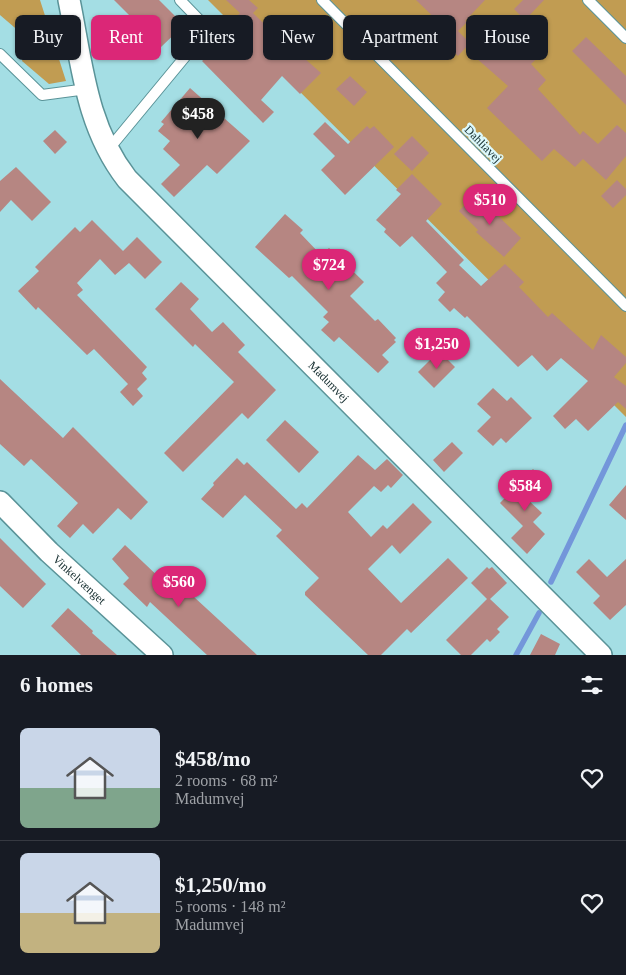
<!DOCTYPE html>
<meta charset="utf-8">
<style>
:root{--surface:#171b24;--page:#242831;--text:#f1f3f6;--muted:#9ea1a6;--line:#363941;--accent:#db2777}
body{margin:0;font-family:Georgia,serif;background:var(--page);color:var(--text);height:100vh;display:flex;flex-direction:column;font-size:19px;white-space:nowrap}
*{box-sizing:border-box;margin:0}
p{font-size:16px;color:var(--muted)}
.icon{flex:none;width:28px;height:28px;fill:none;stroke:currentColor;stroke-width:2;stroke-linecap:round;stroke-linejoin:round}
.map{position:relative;height:655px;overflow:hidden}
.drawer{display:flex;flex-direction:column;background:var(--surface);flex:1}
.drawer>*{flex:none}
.hud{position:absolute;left:15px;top:15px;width:596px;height:45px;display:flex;gap:10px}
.price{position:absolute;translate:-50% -42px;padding:0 11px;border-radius:18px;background:var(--accent);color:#fff;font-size:16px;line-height:32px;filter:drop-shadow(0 1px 2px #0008)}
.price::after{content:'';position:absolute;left:50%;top:30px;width:15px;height:11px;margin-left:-8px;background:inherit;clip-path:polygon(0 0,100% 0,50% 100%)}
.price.current{background:#222;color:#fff}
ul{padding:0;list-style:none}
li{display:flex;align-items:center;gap:15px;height:125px;padding:0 20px}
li+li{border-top:1px solid var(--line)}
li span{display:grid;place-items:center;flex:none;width:140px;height:100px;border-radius:8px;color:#555}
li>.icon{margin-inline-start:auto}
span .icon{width:60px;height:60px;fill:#fffc;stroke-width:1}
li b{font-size:21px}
h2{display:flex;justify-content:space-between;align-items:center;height:60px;padding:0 20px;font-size:21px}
.chip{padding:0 18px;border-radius:8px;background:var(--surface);box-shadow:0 1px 4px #0004;font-size:18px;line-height:45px}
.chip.current{background:var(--accent);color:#fff}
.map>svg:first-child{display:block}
.green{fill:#c19c52}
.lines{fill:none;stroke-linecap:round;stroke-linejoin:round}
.stream{stroke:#7396da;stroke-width:5.5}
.building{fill:#b68682}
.lane-casing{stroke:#5a9398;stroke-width:12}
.street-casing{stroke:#5a9398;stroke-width:24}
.lane{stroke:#fff;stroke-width:10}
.street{stroke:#fff;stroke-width:21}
.labels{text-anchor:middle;stroke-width:4.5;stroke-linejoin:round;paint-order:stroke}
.street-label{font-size:12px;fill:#152d2f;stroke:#ddf9fc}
</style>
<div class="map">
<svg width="626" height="655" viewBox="0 0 626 655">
<rect width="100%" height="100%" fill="#a4dee4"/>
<path class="green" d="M 0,0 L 40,0 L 66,81 L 49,84 L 22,61 L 28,39 L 0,15 Z
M 208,0 L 626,0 L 626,417 Z"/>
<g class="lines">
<path class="stream" d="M 551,582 L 626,425
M 516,655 L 539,613"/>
</g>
<path class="building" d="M 114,0 L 159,0 L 184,25 L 161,47 Z
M 226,0 L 249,0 L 258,8 L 253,13 L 281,40 L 291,30 L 304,42 L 295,50 L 321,73 L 300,94 L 282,76 L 261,100 L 274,112 L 263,123 L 202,61 L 213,51 L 207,45 L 240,13 Z
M 416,0 L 485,0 L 465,21 L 467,22 L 458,31 L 470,43 L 458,56 L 440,39 L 448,31 Z
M 523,0 L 544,0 L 525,20 L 514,9 Z
M 523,31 L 544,52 L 531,64 L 546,80 L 538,89 L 580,135 L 583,131 L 598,144 L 617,125 L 626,133 L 626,156 L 606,180 L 583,159 L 575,167 L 554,149 L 542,161 L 487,108 L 508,86 L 475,57 L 489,41 L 502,52 Z
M 586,37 L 626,76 L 626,105 L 572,51 Z
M 350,76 L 367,92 L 354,106 L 336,89 Z
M 190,88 L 250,141 L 217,174 L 207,165 L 174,197 L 161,184 L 180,165 L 163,149 L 170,141 L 158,131 L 164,124 L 161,122 Z
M 325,122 L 348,144 L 367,126 L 370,129 L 374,126 L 394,147 L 345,195 L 321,170 L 335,156 L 313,134 Z
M 55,130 L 67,142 L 55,154 L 43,141 Z
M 412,136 L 429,153 L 412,171 L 394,154 Z
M 16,167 L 51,202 L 32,221 L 11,200 L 0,212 L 0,181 Z
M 412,174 L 442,204 L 426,221 L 464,260 L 459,265 L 481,286 L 505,264 L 524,282 L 519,287 L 548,317 L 552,313 L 593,350 L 601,335 L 626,357 L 626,363 L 614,377 L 626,386 L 626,409 L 618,402 L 588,431 L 576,419 L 565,429 L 553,416 L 588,381 L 561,358 L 547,371 L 532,355 L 518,367 L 467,316 L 465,318 L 454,308 L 450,312 L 438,300 L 445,292 L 436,283 L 447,272 L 412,236 L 400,247 L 384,232 L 386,229 L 376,220 L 401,194 L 396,190 Z
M 617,180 L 626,189 L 626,195 L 613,208 L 601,196 Z
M 475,194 L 521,238 L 504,257 L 476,232 L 478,230 L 459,211 Z
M 285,214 L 303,230 L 300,233 L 321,255 L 329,248 L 364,282 L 350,296 L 375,321 L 378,319 L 396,338 L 394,340 L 396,342 L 382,355 L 389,362 L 378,373 L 339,337 L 334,342 L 321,330 L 329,322 L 323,317 L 328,312 L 292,276 L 289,278 L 255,247 Z
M 92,220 L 123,251 L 137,237 L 162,262 L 145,279 L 129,263 L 115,275 L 100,259 L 77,283 L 83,290 L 77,295 L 147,367 L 142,373 L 147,379 L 137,389 L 143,396 L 133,406 L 120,392 L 128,384 L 94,349 L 87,355 L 38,307 L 36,310 L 18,291 L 39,271 L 35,267 L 75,227 L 80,232 Z
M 181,282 L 199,299 L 190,309 L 212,332 L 223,322 L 245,345 L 238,352 L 276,390 L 248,419 L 242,413 L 183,472 L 164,453 L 234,382 L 195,344 L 193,347 L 155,309 Z
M 439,351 L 455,367 L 434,388 L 418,372 Z
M 0,379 L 63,438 L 73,427 L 148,502 L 131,520 L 118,508 L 93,534 L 83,524 L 70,538 L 57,526 L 78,503 L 31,459 L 24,466 L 0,444 Z
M 493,388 L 507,401 L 511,397 L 532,418 L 506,443 L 501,438 L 493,446 L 477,431 L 491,417 L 477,404 Z
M 285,420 L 319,452 L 299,473 L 266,440 Z
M 452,442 L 463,453 L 444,472 L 433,460 Z
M 358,455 L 375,470 L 387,459 L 403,475 L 391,488 L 388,485 L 381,492 L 374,486 L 348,512 L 371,537 L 383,525 L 387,529 L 413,503 L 432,522 L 400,554 L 392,545 L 368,569 L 401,603 L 448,558 L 468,578 L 411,633 L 407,629 L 381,655 L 368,655 L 305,595 L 305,592 L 319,578 L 276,536 L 282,530 L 245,495 L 223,518 L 201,499 L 214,485 L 213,483 L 237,458 L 244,465 L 247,462 L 296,509 L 302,503 L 307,508 Z
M 533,469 L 544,480 L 526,498 L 542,513 L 533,522 L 545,534 L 527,554 L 511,538 L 523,526 L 500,503 Z
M 626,485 L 626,520 L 609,505 Z
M 0,538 L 46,584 L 23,608 L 0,586 Z
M 125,545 L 163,581 L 169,574 L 257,655 L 207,655 L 150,602 L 147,607 L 123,584 L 129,578 L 112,559 Z
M 589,559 L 607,577 L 626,559 L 626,605 L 610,620 L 593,603 L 600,596 L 576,572 Z
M 487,567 L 489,569 L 492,567 L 507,583 L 490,599 L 509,617 L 497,629 L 500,632 L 490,642 L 487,639 L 471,655 L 461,655 L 446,640 L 487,599 L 471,583 Z
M 68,608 L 93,631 L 92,633 L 117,655 L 81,655 L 51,626 Z
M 541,634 L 560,644 L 555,655 L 530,655 Z"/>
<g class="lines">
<defs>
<path id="lane" d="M 322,0 L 626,306
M 588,0 L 626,38
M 0,54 L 42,95 L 87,89
M 108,150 L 208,29 L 180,0"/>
<g id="street">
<path id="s1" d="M 69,0 C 82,64 86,126 127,179 L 601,655"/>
<path id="s2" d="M 0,502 L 49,552 L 162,655"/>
</g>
</defs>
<use href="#lane" class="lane-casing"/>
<use href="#street" class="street-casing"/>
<use href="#lane" class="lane"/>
<use href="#street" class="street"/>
</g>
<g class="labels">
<g class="street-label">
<text transform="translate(483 144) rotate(45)" y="4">Dahliavej</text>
<text dy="4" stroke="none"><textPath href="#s1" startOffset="476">Madumvej</textPath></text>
<text dy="4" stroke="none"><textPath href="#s2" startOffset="111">Vinkelvænget</textPath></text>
</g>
</g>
</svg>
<b class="price current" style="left:198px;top:140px">$458</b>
<b class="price" style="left:490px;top:226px">$510</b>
<b class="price" style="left:329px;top:291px">$724</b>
<b class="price" style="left:437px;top:370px">$1,250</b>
<b class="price" style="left:525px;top:512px">$584</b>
<b class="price" style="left:179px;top:608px">$560</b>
<div class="hud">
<a class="chip">Buy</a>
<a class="chip current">Rent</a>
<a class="chip">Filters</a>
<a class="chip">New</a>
<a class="chip">Apartment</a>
<a class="chip">House</a>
</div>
</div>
<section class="drawer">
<h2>6 homes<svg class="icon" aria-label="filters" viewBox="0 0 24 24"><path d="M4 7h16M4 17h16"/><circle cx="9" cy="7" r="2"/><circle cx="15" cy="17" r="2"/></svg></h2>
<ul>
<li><span style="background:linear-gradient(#c9d6e8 60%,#7fa58c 0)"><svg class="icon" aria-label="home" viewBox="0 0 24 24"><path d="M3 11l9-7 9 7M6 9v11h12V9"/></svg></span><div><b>$458/mo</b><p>2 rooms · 68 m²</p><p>Madumvej</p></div><svg class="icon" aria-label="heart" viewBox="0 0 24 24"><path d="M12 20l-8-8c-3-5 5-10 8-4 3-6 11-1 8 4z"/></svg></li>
<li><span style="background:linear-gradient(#c9d6e8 60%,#c2b280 0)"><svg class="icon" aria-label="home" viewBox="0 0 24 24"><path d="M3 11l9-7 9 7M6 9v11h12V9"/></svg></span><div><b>$1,250/mo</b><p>5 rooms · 148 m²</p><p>Madumvej</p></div><svg class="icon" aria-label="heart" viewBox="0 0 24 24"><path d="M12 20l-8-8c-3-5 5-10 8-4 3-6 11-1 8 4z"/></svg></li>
</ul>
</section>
